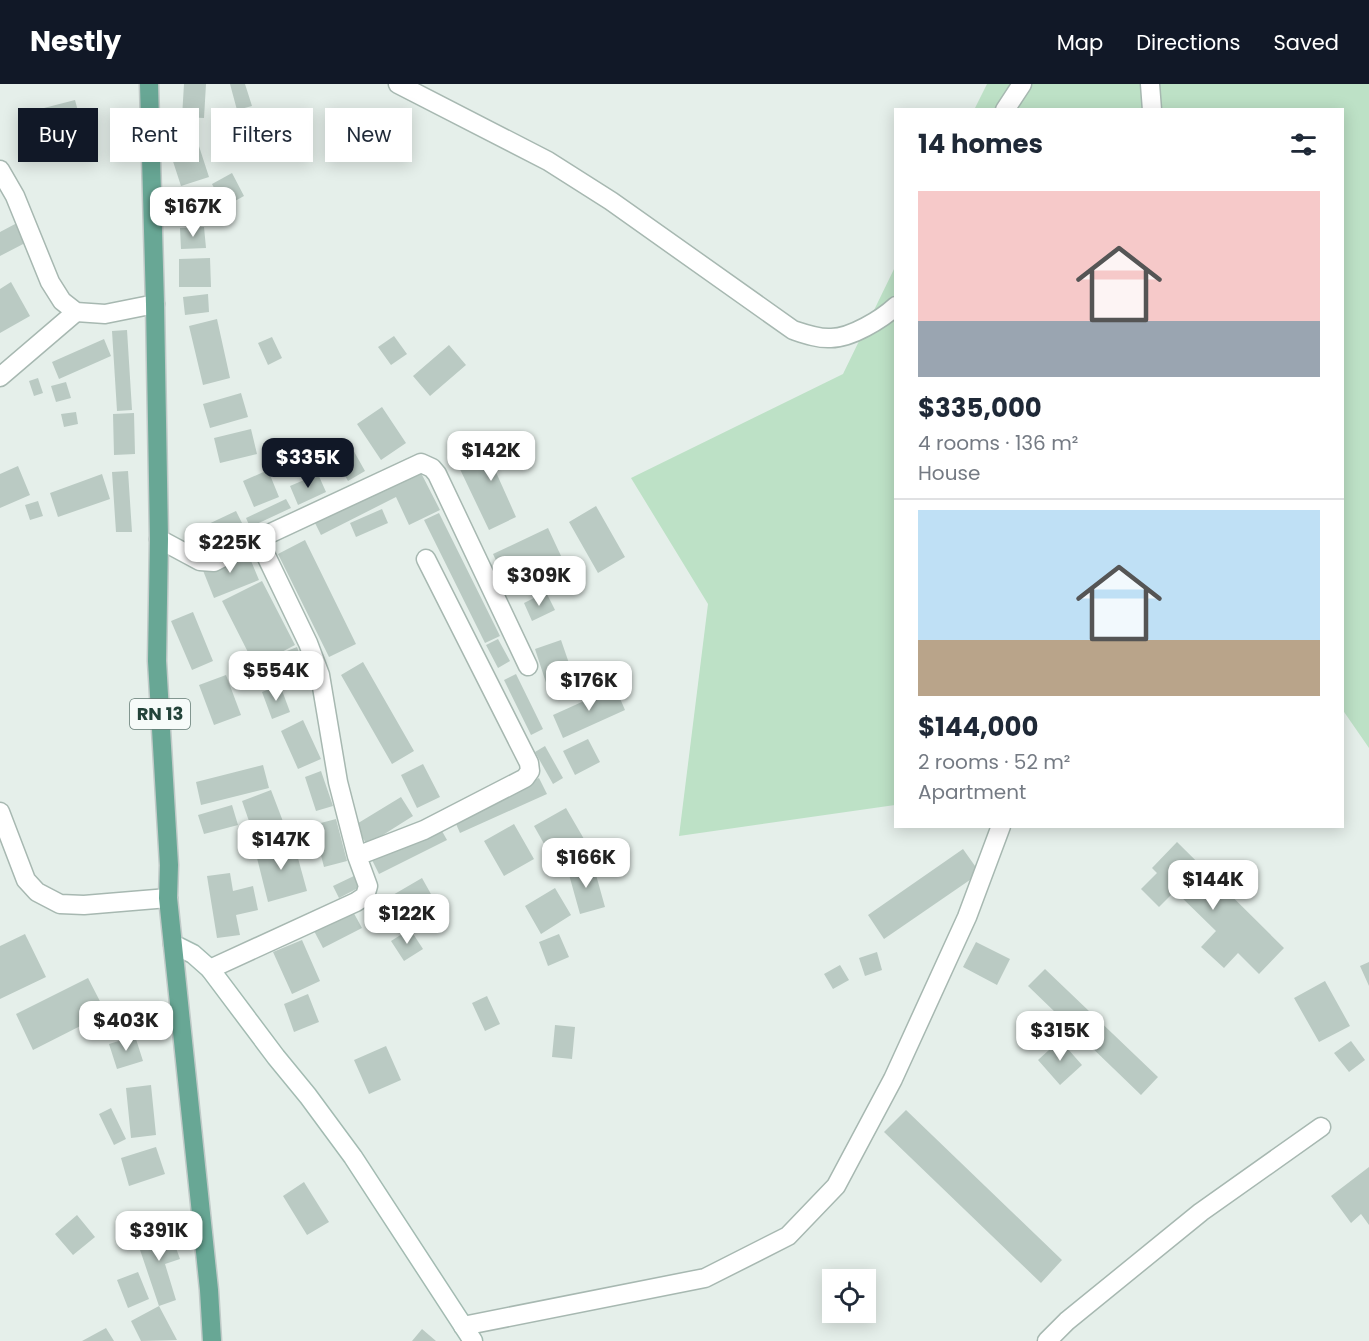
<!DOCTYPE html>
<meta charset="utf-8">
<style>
:root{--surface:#fff;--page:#f6f6f7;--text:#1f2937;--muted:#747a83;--line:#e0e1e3;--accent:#111827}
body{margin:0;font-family:Poppins,sans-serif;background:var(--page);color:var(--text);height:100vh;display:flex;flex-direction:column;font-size:22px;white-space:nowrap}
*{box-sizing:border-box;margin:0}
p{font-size:20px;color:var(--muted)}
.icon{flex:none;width:33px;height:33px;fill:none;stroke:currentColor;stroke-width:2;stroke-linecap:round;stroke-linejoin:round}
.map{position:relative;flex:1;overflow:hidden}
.drawer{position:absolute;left:894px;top:24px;width:450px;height:720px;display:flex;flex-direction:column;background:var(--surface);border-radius:0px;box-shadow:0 3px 15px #0003}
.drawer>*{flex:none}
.guide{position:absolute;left:18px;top:24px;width:570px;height:54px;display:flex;gap:12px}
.controls{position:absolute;left:822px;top:1185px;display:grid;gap:12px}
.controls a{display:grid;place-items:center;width:54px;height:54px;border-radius:0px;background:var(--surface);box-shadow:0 3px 15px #0003;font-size:30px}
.price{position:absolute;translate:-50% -51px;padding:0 14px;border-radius:12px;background:#fff;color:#222;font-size:20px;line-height:39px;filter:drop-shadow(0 2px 3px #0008)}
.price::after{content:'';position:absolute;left:50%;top:36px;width:18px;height:14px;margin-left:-9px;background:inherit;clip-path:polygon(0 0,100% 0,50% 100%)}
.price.current{background:var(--accent);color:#fff}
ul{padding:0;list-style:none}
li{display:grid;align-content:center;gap:12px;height:318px;padding:0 24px}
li+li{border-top:2px solid var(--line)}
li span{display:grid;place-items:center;height:186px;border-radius:0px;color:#555}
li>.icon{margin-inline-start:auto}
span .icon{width:108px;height:108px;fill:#fffc;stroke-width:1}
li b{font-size:26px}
h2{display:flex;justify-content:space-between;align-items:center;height:72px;padding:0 24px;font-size:26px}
.tag{padding:0 21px;border-radius:0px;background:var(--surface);box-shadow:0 3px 15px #0003;font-size:21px;line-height:54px}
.tag.current{background:var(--accent);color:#fff}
header{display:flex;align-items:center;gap:36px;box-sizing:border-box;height:84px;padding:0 30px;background:var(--accent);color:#fff}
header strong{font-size:28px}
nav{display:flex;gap:33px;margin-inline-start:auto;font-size:21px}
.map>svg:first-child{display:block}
.green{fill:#bde1c6}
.building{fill:#bacac3}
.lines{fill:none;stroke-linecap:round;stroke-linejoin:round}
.minor-casing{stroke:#a7b8b1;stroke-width:21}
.tertiary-casing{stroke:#a7b8b1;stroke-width:21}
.secondary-casing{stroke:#a3bbb2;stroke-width:21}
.primary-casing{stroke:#c1cac8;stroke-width:21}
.minor{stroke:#fff;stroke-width:18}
.tertiary{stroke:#fff;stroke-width:18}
.secondary{stroke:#fff;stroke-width:18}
.primary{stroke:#68a795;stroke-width:18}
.labels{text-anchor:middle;stroke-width:4.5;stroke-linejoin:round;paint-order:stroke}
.shield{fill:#f6fbf9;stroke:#627a73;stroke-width:1.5}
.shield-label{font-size:18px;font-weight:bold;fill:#234339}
</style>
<header>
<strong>Nestly</strong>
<nav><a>Map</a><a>Directions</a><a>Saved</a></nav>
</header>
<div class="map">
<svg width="1369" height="1257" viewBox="0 0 1369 1257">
<rect width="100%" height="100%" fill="#e5efea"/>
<path class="green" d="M 987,0 L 1369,0 L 1369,664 L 1342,625 L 1342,26 L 974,26 Z
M 895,183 L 895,721 L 679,752 L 708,520 L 631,394 L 843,290 Z"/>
<path class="building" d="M 184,0 L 206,0 L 204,34 L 182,33 Z
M 230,0 L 245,0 L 252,22 L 237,26 Z
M 75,16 L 88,64 L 57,72 L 44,24 Z
M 196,53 L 209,93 L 181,102 L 168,62 Z
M 232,89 L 244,112 L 224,123 L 212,100 Z
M 17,139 L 27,158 L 0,172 L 0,148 Z
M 204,143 L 206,164 L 181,165 L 180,144 Z
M 210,174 L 211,203 L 179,203 L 179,175 Z
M 11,198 L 30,232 L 0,249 L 0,205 Z
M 208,210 L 209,228 L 185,231 L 183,213 Z
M 217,235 L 230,294 L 203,301 L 189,242 Z
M 127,246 L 132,326 L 117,327 L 112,247 Z
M 394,252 L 407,270 L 391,281 L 378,263 Z
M 272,253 L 282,274 L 268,281 L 258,259 Z
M 104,255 L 111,272 L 59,295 L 52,278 Z
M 449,261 L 466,281 L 430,312 L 413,292 Z
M 38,294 L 43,309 L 34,312 L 29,297 Z
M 66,298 L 71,314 L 56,318 L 51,302 Z
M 241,309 L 248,333 L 210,344 L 203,320 Z
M 382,323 L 406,359 L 381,376 L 357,340 Z
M 76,328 L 78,340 L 64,343 L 61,330 Z
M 134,329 L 135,370 L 114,371 L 113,330 Z
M 251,345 L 257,370 L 220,379 L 214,354 Z
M 516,354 L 524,372 L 495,386 L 516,433 L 489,446 L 458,381 Z
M 352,364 L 365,387 L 348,397 L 335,374 Z
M 18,382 L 30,411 L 0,424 L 0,390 Z
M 419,385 L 440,426 L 409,441 L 396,413 L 321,451 L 314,437 Z
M 268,386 L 279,413 L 254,423 L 243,397 Z
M 128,387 L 132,448 L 116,448 L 112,388 Z
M 102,390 L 110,415 L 58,433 L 50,409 Z
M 318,390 L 326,408 L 298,421 L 290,402 Z
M 286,415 L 291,424 L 250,443 L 246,434 Z
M 38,417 L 43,432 L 30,436 L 25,421 Z
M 596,422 L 625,473 L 598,489 L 569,438 Z
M 382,425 L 388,439 L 356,453 L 350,439 Z
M 236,427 L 243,441 L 207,458 L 200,444 Z
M 439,429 L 500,552 L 485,559 L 424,436 Z
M 548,444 L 562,474 L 507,500 L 493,470 Z
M 305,456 L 356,560 L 329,573 L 278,470 Z
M 246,465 L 259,496 L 214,514 L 202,484 Z
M 262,497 L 295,561 L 255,582 L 222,517 Z
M 546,508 L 555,526 L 532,537 L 524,519 Z
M 193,528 L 213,577 L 192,586 L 171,537 Z
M 498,555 L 510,577 L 498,584 L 486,561 Z
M 561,556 L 572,588 L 600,579 L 606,596 L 551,614 L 535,565 Z
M 297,563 L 305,585 L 282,594 L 274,572 Z
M 363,578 L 414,667 L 392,680 L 341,591 Z
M 516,590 L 543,645 L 531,651 L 504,596 Z
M 226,591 L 241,631 L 214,641 L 199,601 Z
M 280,601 L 290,628 L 272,635 L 262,608 Z
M 615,603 L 625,626 L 563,654 L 553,631 Z
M 303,636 L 321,675 L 298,685 L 281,647 Z
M 588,655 L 600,678 L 575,691 L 563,667 Z
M 545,662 L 563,694 L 553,700 L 535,668 Z
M 423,680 L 440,713 L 417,724 L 401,691 Z
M 263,681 L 269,704 L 201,721 L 196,698 Z
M 321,687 L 333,722 L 316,727 L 305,693 Z
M 539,694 L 547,710 L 460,749 L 453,733 Z
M 271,706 L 287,748 L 257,760 L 242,717 Z
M 401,713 L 413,732 L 367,761 L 355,741 Z
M 232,721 L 238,741 L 204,750 L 198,731 Z
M 566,724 L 584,755 L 552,774 L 534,742 Z
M 336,735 L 347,777 L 324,783 L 313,741 Z
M 438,740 L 447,756 L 379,790 L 371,774 Z
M 514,740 L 534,775 L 504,792 L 484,757 Z
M 293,756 L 307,807 L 268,818 L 255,766 Z
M 1177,758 L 1284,864 L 1259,890 L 1238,869 L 1224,884 L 1201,863 L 1216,847 L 1175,807 L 1159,823 L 1141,805 L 1157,789 L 1152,784 Z
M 963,765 L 980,789 L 884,855 L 868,831 Z
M 593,780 L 605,823 L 580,830 L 568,787 Z
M 230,789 L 233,807 L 253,802 L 258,826 L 236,831 L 240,851 L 217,854 L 207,792 Z
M 356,791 L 362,802 L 339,814 L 333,802 Z
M 422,794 L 436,819 L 388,846 L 374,822 Z
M 555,804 L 571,831 L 541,850 L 525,822 Z
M 351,824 L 362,844 L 323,864 L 313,845 Z
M 410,845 L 423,865 L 404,877 L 391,857 Z
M 25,850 L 46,893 L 0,915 L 0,862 Z
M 559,850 L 569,873 L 548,882 L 539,858 Z
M 302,856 L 320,897 L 292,910 L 273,868 Z
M 976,858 L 1010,875 L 997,901 L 963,883 Z
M 877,868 L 882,886 L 865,892 L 859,874 Z
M 1369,878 L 1369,902 L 1360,882 Z
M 840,881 L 849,896 L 833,905 L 824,890 Z
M 1045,885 L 1158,993 L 1141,1011 L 1028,902 Z
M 88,894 L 106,929 L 33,966 L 16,930 Z
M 1325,897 L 1350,942 L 1319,958 L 1294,914 Z
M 308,910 L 319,938 L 294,948 L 284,920 Z
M 487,912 L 500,940 L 485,947 L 472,919 Z
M 555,941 L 575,943 L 572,975 L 552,973 Z
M 135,952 L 143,977 L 117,985 L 109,960 Z
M 1060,956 L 1082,981 L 1060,1001 L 1038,976 Z
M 1351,957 L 1365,976 L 1349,988 L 1334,969 Z
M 386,962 L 401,996 L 369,1010 L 354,976 Z
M 151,1001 L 156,1051 L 131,1054 L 126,1004 Z
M 111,1024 L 126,1055 L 114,1061 L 99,1030 Z
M 906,1026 L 1062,1176 L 1041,1199 L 884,1048 Z
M 156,1063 L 165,1090 L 129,1102 L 121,1074 Z
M 1369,1083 L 1369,1141 L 1361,1130 L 1351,1139 L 1331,1112 Z
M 304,1098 L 329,1138 L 307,1151 L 283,1112 Z
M 77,1131 L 95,1153 L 73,1171 L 55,1150 Z
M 168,1142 L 180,1175 L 165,1180 L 176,1216 L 159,1222 L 136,1154 Z
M 138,1188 L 149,1215 L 128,1224 L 117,1196 Z
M 159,1222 L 177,1256 L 141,1257 L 131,1237 Z
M 106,1244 L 114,1257 L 82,1257 Z
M 422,1245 L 436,1257 L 412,1257 Z"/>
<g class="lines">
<defs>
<path id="minor" d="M 1150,0 L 1152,26
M 0,293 L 76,228
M 159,455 L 200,477 L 214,478 L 258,455 L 308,559 L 320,591 L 338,698 L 357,772 L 368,802 L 365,812 L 356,818 L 210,885
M 258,455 L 421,379 L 432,384 L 437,390 L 528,582
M 0,728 L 26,796 L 37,808 L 60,820 L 84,821 L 168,814
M 357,772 L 424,746 L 525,694 L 530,687 L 529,679 L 426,475
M 463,1242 L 705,1194 L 788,1152 L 836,1102 L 893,995 L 967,833 L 1001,742
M 1047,1257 L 1067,1237 L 1201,1128 L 1321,1043"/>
<path id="tertiary" d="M 398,0 L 548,77 L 611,117 L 793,246 C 805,250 819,255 831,254 C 851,254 882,235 896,222
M 1005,26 L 1022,0
M 0,86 L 15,112 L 50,198 L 62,217 L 76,228 L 105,230 L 155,220"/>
<path id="secondary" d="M 173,860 L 193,870 L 210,885 L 276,973 L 308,1012 L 353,1073 L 473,1257"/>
<path id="primary" d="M 149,0 L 155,220 L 159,455 L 157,577 L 169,781 L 168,814 L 209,1206 L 212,1257"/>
</defs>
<use href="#minor" class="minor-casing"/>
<use href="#tertiary" class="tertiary-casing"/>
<use href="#secondary" class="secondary-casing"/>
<use href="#primary" class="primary-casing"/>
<use href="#minor" class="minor"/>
<use href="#tertiary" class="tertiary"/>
<use href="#secondary" class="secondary"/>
<use href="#primary" class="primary"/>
</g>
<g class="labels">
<rect class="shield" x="130" y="615" width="60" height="30" rx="4.5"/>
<g class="shield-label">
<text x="160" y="636">RN 13</text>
</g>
</g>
</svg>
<div class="controls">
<a><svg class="icon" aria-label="locate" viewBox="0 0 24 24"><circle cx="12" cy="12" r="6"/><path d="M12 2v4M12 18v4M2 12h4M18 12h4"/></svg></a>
</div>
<b class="price" style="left:193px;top:154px">$167K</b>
<b class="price" style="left:491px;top:398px">$142K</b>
<b class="price current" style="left:308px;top:405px">$335K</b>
<b class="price" style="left:230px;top:490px">$225K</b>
<b class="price" style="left:539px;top:523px">$309K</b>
<b class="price" style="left:276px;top:618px">$554K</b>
<b class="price" style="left:589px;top:628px">$176K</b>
<b class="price" style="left:281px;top:787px">$147K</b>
<b class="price" style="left:586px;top:805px">$166K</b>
<b class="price" style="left:1213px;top:827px">$144K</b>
<b class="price" style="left:407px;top:861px">$122K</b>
<b class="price" style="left:126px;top:968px">$403K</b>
<b class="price" style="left:1060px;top:978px">$315K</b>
<b class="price" style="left:159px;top:1178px">$391K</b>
<div class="guide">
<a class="tag current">Buy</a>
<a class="tag">Rent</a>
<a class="tag">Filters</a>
<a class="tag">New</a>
</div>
<section class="drawer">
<h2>14 homes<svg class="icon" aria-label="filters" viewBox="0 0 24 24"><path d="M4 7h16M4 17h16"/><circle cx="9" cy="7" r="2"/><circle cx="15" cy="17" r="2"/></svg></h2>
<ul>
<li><span style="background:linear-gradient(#f6c9c9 70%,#9aa5b1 0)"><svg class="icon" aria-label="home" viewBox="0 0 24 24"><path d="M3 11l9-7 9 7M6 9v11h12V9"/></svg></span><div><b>$335,000</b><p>4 rooms · 136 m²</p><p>House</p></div></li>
<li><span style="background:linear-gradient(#bfe0f5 70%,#b9a48a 0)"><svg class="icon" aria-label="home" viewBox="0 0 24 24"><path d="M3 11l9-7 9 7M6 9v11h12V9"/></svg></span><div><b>$144,000</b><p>2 rooms · 52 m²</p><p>Apartment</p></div></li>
</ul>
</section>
</div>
